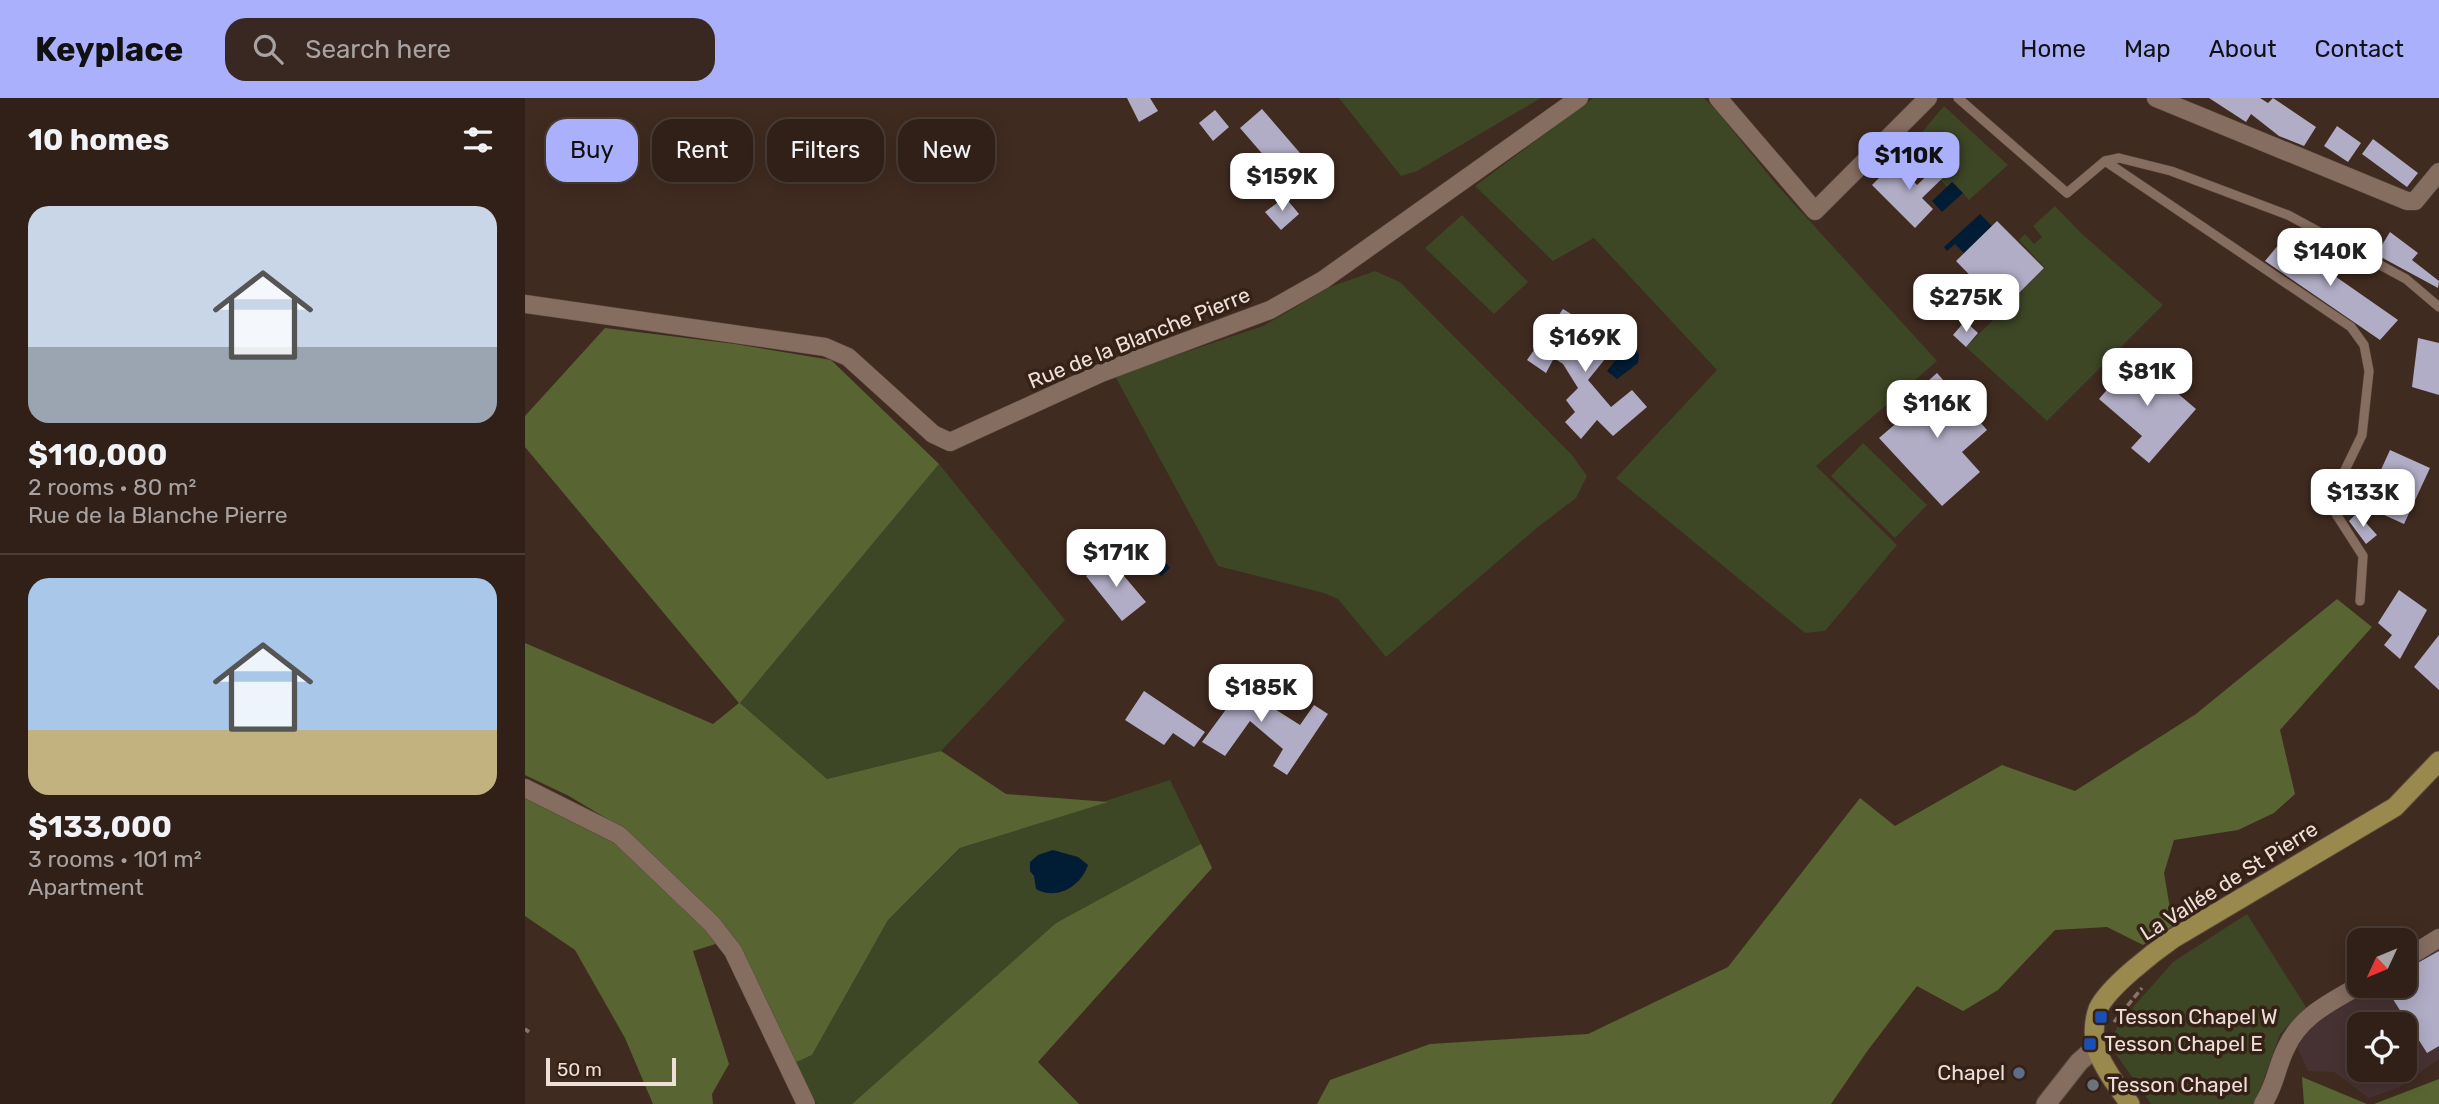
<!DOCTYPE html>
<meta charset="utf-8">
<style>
:root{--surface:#302018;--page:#382821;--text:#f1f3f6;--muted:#a8a3a2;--line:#4b3e37;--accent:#aab0fb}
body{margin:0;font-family:Rubik,sans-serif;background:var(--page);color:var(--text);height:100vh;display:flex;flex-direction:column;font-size:26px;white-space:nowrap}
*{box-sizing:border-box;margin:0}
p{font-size:23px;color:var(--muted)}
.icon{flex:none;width:38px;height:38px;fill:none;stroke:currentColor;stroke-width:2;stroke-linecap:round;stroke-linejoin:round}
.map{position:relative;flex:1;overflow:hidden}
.sheet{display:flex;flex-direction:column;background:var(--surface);width:525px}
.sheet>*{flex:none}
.banner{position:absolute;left:21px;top:21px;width:665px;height:63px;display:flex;gap:14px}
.needle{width:46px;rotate:226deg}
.tools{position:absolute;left:1822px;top:830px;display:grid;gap:14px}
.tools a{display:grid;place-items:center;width:70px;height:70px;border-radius:14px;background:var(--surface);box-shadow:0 4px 18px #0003,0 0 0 2px var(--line);font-size:35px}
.scale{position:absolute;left:21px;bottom:18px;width:130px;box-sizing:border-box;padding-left:7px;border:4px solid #eee0d9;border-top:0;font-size:19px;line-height:24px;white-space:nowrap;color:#eee0d9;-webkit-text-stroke:5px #352116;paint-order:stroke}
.price{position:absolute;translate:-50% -60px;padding:0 16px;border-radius:14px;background:#fff;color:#222;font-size:23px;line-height:46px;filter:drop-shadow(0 2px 4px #0008)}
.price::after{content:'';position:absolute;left:50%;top:42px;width:21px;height:16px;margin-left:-10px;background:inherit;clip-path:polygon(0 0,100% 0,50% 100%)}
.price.on{background:var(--accent);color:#111}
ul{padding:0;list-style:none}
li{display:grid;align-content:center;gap:14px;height:371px;padding:0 28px}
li+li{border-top:2px solid var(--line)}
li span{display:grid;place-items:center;height:217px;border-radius:21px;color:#555}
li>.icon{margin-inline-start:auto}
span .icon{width:126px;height:126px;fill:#fffc;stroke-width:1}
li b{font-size:30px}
h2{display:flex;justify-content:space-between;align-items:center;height:84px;padding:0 28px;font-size:30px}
.chip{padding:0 24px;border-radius:21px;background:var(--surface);box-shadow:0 4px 18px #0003,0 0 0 2px var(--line);font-size:24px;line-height:63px}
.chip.on{background:var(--accent);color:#111}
header{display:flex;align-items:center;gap:42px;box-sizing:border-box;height:98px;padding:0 35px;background:var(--accent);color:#111}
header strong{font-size:33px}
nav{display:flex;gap:38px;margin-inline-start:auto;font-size:24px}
.search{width:490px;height:63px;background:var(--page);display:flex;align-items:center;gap:18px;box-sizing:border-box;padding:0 24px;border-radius:21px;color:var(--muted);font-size:26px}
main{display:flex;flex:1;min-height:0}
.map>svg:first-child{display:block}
.industrial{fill:#473233;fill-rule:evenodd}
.green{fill:#3d4625}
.forest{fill:#586532}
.water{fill:#001d35}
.building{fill:#b1adc6}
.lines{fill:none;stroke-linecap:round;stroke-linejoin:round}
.service-casing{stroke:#5a483f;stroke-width:10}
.minor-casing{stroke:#5a483f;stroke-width:19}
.secondary-casing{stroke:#5a483f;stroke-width:21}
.primary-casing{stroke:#5a483f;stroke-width:21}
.path{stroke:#88766c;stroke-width:3.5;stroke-dasharray:7 3.5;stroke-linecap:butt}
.service{stroke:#856d60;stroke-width:9}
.minor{stroke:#856d60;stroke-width:18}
.secondary{stroke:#856d60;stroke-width:19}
.primary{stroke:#99894c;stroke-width:19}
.transit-dot{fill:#1a4fb4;stroke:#352116;stroke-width:2.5}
.service-dot{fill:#5c6f8a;stroke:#352116;stroke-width:2.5}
.worship-dot{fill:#6b7280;stroke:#352116;stroke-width:2.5}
.labels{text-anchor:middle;stroke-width:7;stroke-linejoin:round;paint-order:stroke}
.street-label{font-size:21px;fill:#eee0d9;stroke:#352116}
.poi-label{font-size:21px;fill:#eee0d9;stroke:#352116;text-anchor:start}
</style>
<header>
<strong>Keyplace</strong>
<div class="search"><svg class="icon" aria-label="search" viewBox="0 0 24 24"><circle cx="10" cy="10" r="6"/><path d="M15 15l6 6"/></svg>Search here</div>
<nav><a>Home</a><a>Map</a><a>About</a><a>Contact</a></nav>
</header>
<main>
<section class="sheet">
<h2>10 homes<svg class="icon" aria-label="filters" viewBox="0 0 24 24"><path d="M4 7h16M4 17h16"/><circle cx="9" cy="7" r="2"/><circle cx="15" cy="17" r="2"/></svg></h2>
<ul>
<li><span style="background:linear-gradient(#c9d6e8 65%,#9aa5b1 0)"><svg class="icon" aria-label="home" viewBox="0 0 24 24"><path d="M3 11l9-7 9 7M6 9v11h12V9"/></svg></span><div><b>$110,000</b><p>2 rooms · 80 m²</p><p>Rue de la Blanche Pierre</p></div></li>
<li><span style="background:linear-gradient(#a9c7e8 70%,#c2b280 0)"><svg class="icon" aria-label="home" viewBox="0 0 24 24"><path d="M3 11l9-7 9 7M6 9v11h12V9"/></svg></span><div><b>$133,000</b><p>3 rooms · 101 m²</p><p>Apartment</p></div></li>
</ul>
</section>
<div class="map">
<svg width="1914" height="1006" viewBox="0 0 1914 1006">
<rect width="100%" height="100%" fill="#402b20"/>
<path class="industrial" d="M 1914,847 L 1914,961 L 1873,990 L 1844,1000 L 1809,974 L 1783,973 L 1772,949 L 1787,928 L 1851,887 L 1880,887 L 1880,869 ZM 1834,926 L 1880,926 L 1880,971 L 1834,971 Z"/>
<path class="green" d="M 814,0 L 1016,0 L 892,73 L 876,78 Z
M 1068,0 L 1179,0 L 1192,13 L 1251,86 L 1412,263 L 1291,368 L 1372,447 L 1300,533 L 1280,535 L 1091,380 L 1192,272 L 1069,140 L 1028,163 L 950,88 Z
M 1419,8 L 1483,67 L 1444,102 L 1428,84 L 1422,89 L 1401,67 L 1405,64 L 1387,46 Z
M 1530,108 L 1557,136 L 1638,207 L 1522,323 L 1441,249 L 1520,170 L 1494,142 L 1500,136 L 1509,146 L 1517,139 L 1508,128 Z
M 937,117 L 1003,184 L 969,216 L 900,150 Z
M 850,173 L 875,184 L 1047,357 L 1062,378 L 1051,400 L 1013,429 L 861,559 L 813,501 L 799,495 L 693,468 L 590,278 L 738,228 L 805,189 Z
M 1338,345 L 1402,407 L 1370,440 L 1306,378 Z
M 414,366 L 540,522 L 416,653 L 302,681 L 215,605 Z
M 645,682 L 676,746 L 531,825 L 327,1006 L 292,1006 L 267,966 L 287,957 L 363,822 L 436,750 Z
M 1722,816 L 1781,909 L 1755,936 L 1730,1006 L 1626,1006 L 1590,955 L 1588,938 L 1594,925 L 1648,864 Z"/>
<path class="forest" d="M 80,230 L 210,246 L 306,262 L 414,366 L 215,605 L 302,681 L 416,653 L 481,696 L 583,704 L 435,750 L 363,822 L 287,957 L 267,966 L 204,836 L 104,734 L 44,698 L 0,677 L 0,545 L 188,626 L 214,605 L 0,349 L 0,318 Z
M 1812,501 L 1847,529 L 1755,632 L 1770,696 L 1749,715 L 1713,732 L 1649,742 L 1639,775 L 1648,828 L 1618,847 L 1582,829 L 1530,832 L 1473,892 L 1438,913 L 1392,888 L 1343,952 L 1306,1006 L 792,1006 L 805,982 L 905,946 L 1063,936 L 1203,869 L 1335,700 L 1370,728 L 1477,667 L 1550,693 L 1671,616 Z
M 0,700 L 94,747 L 194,845 L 168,853 L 204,966 L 187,996 L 188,1006 L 128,1006 L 100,940 L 50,852 L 0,818 Z
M 676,746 L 687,770 L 513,964 L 554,1006 L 327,1006 L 531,825 Z
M 1777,979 L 1842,1006 L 1779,1006 Z
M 1914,981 L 1914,1006 L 1849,1006 Z"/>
<path class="water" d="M 1427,84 L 1438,95 L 1417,114 L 1407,103 Z
M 1455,116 L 1467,128 L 1439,155 L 1430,146 L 1422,153 L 1419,149 Z
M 1101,249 L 1110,250 L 1114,257 L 1113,265 L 1092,281 L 1082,273 Z
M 629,450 L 645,470 L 636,478 L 620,457 Z
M 528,752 L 553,759 L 563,767 C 556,788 532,803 511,791 L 509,778 L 505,773 L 505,764 L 513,757 Z"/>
<path class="building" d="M 602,0 L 625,0 L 633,13 L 614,24 Z
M 1684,0 L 1735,0 L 1743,5 L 1748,0 L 1791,29 L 1779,48 L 1754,38 L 1726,16 L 1721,24 Z
M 737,11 L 775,55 L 753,74 L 715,30 Z
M 690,12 L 704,29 L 688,43 L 674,25 Z
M 1812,28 L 1836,45 L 1823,64 L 1799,48 Z
M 1848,41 L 1893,75 L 1882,89 L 1837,56 Z
M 1370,64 L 1392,87 L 1415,65 L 1424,74 L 1397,100 L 1408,111 L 1390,130 L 1347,87 Z
M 760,99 L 774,116 L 756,132 L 740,114 Z
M 1472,123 L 1519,170 L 1478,211 L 1431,163 Z
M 1865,134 L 1893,155 L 1887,162 L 1914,183 L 1913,190 L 1841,151 L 1848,140 L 1857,147 Z
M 1775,144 L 1803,159 L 1794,167 L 1873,222 L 1855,242 L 1740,163 L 1755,145 L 1765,153 Z
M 1038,211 L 1093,245 L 1063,282 L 1086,309 L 1107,292 L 1122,309 L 1088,338 L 1072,322 L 1056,341 L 1040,324 L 1050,314 L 1041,302 L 1053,290 L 1038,266 L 1029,260 L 1021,275 L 1002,262 Z
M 1440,223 L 1453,235 L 1441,249 L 1428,237 Z
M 1893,240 L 1914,245 L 1914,297 L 1887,289 Z
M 1610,259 L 1671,311 L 1624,365 L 1606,350 L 1617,338 L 1574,301 Z
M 1412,275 L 1462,332 L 1437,354 L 1455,374 L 1417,408 L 1354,340 L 1395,305 L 1387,297 Z
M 1865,352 L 1905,370 L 1879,426 L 1824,401 L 1834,380 L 1849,387 Z
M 1832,415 L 1852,437 L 1841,446 L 1824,423 Z
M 583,459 L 621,504 L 597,523 L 561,478 Z
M 1874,492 L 1902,512 L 1875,561 L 1859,547 L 1867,537 L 1853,525 Z
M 1914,537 L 1914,592 L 1889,569 Z
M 698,578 L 775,627 L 789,607 L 803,616 L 762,677 L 748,668 L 758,651 L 725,623 L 700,658 L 677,644 L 702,610 L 687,597 Z
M 619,593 L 680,634 L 669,649 L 648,635 L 639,647 L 600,622 Z
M 1914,853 L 1914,948 L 1902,955 L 1859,887 L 1880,887 L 1880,872 Z"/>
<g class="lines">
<defs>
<path id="service" d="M 1433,0 L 1542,95 L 1580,63 L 1826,229 L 1839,247 L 1844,273 L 1837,337 L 1804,405 L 1838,458 L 1835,503
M 1580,63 L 1594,60 L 1646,73 L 1763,117 L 1881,181 L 1914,209"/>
<path id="minor" d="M 1193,0 L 1290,113 L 1403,0
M 1631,0 L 1882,103 L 1890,103 L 1914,74
M 0,206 L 300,249 L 323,259 L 408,336 L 425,344 L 576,275 L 745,212 L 798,182 L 1054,0
M 0,690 L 94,737 L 187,826 L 208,853 L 281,1006
M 1880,861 L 1914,840
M 1738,1006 C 1751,986 1751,970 1761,950 C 1776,917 1805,905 1835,887"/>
<path id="secondary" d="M 1521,1006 L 1554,964 L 1571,949"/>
<path id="primary" d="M 1605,1006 C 1594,991 1576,967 1571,949 C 1568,938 1569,922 1573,911 C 1583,889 1629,854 1649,840 L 1870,709 L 1914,663"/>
</defs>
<use href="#service" class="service-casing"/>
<use href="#minor" class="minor-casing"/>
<use href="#secondary" class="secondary-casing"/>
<use href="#primary" class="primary-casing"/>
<path class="path" d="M 1589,924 L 1617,890
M 0,931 L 4,934"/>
<use href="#service" class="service"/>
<use href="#minor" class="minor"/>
<use href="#secondary" class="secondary"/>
<use href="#primary" class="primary"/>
</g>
<g class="transit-dot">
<rect x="1569" y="912" width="14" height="14" rx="3.5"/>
<rect x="1558" y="939" width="14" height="14" rx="3.5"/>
</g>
<circle class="service-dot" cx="1494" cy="975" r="7"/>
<circle class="worship-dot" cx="1568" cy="987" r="7"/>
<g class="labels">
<g class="street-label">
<text transform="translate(614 240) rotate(-22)" y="7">Rue de la Blanche Pierre</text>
<text transform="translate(1704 783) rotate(-32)" y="7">La Vallée de St Pierre</text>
</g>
<g class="poi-label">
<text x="1590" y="926">Tesson Chapel W</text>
<text x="1579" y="953">Tesson Chapel E</text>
<text x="1480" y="982" text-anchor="end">Chapel</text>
<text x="1582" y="994">Tesson Chapel</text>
</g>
</g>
</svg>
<div class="tools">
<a><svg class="needle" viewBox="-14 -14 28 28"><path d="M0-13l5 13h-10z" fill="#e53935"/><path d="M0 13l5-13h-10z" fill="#a8a3a2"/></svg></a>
<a><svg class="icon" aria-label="locate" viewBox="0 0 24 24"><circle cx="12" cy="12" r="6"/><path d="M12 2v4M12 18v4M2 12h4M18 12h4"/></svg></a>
</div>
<div class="scale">50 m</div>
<b class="price on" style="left:1384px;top:94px">$110K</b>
<b class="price" style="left:757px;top:115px">$159K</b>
<b class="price" style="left:1805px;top:190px">$140K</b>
<b class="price" style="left:1441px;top:236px">$275K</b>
<b class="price" style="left:1060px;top:276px">$169K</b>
<b class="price" style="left:1622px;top:310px">$81K</b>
<b class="price" style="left:1412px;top:342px">$116K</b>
<b class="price" style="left:1838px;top:431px">$133K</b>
<b class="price" style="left:591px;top:491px">$171K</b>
<b class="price" style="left:736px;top:626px">$185K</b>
<div class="banner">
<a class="chip on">Buy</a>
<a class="chip">Rent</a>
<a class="chip">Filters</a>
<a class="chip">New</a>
</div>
</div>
</main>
